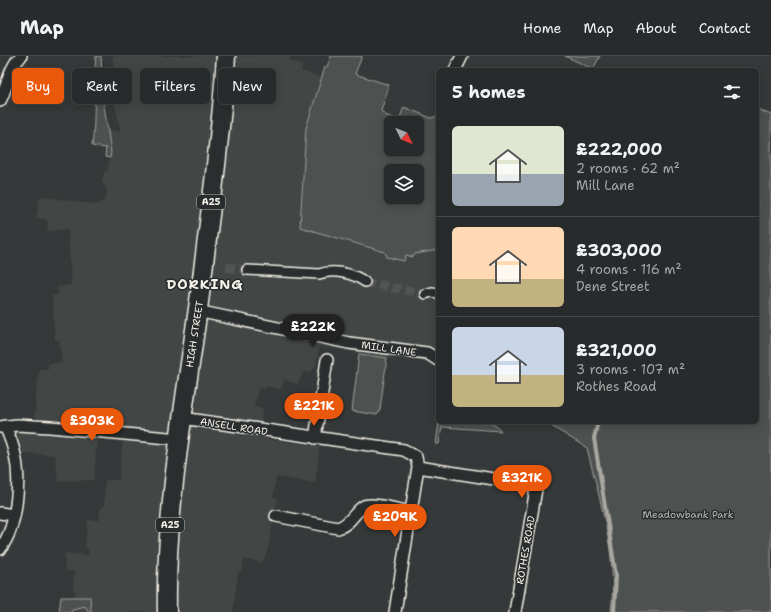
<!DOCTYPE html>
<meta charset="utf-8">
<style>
:root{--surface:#282b2b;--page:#343737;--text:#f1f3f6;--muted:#a5a7a9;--line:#444747;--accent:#ea580c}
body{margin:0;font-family:"Shantell Sans",sans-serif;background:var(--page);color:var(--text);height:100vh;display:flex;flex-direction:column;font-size:15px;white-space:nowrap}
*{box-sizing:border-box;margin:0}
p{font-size:13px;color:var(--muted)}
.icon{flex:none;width:22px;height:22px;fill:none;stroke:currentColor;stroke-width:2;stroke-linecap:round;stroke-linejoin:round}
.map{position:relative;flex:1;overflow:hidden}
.details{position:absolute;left:436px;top:12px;width:323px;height:356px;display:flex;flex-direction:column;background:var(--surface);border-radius:6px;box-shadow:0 2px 10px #0003,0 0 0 1px var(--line)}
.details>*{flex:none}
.guide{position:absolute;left:12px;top:12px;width:364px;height:36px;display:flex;gap:8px}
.needle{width:26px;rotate:133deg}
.controls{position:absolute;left:384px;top:60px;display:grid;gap:8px}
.controls a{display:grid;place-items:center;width:40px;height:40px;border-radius:6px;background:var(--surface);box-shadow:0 2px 10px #0003,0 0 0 1px var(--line);font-size:20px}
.price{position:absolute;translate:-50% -34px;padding:0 9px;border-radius:14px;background:var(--accent);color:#fff;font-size:13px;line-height:26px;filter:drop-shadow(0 1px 2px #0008)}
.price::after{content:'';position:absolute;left:50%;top:24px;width:12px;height:9px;margin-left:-6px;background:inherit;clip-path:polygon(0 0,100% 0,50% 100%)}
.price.selected{background:#222;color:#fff}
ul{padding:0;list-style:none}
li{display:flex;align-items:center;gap:12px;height:100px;padding:0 16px}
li+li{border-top:1px solid var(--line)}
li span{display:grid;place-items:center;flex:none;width:112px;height:80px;border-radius:6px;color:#555}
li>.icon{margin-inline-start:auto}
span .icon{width:48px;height:48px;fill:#fffc;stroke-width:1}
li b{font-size:17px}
h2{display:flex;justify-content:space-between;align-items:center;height:48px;padding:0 16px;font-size:17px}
.chip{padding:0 14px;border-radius:6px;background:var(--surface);box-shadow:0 2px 10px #0003,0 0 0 1px var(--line);font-size:14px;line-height:36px}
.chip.selected{background:var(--accent);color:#fff}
header{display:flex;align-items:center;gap:24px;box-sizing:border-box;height:56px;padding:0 20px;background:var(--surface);border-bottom:1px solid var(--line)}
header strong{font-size:19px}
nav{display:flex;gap:22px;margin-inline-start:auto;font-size:14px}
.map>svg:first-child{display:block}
.built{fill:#434645}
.green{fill:#4e514f;stroke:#a1a19c;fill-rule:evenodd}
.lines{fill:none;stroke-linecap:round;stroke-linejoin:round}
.stream{stroke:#a8a7a1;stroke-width:4}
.pedestrian-tunnel{stroke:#525553;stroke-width:9;stroke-dasharray:9 4.5;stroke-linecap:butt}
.pedestrian-casing{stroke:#f4f1e8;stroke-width:12}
.minor-casing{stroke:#f4f1e8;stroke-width:14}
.primary-casing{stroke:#f4f1e8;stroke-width:21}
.pedestrian{stroke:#2a2d2e;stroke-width:9}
.minor{stroke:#2a2d2e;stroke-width:11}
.primary{stroke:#2a2d2e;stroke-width:18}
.labels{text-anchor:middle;stroke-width:3;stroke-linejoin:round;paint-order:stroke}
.shield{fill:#2a2d2e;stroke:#b7b6b0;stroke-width:1}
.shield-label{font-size:9px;font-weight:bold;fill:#f4f1e8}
.street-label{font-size:10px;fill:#f4f1e8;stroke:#2a2d2e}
.park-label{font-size:10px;fill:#bab9b2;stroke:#2a2d2e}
.district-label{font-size:14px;font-weight:bold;letter-spacing:1px;fill:#f4f1e8;stroke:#2a2d2e}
</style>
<header>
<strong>Map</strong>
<nav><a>Home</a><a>Map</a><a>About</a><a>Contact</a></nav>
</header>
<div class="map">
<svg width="771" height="556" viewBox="0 0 771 556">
<rect width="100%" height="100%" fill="#363939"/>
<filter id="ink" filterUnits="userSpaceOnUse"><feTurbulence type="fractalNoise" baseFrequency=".025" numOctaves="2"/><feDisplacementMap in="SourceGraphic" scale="8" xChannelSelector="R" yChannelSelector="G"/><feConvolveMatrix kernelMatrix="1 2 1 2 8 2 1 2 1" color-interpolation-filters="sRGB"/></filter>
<g filter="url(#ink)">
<path class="built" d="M 113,0 L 290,0 L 290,5 L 303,9 L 301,15 L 322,22 L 306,72 L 300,171 L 385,196 L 387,201 L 404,204 L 405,199 L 438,194 L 438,302 L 423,305 L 387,302 L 319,290 L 316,310 L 310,317 L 304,315 L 298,328 L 284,324 L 281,334 L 266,330 L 265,333 L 259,331 L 254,351 L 263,353 L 259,382 L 320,390 L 315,427 L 276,421 L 273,441 L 278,442 L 267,496 L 262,507 L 244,503 L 242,516 L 238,516 L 233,556 L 171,556 L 186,377 L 158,378 L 73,375 L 69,366 L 34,362 L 39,313 L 48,313 L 48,308 L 62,306 L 59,284 L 55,284 L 52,239 L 58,239 L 57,231 L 71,229 L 68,173 L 48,175 L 47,164 L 36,162 L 40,140 L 98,149 L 106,143 L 107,134 L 102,125 L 104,116 L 107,116 L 110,102 L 105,101 L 106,92 L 92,90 L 94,72 L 121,76 L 113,39 Z
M 22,373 L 97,381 L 94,424 L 58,425 L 55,399 L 17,397 L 16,377 L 18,374 Z
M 127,383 L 168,386 L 162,468 L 160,556 L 59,556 L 61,541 L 75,542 L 75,535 L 73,534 L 74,515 L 65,515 L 65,497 L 88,499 L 89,493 L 85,492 L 88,464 L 100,464 L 100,453 L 104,450 L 105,424 L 119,424 L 122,391 L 123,385 Z"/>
<path class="green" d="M 96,0 L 101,0 L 103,43 L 111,96 L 110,102 L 105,101 L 106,92 L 92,90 C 96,60 93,30 96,0 Z
M 331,0 L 362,0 L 355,18 L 389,29 L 381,55 L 385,59 L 399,64 L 404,51 L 431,62 L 438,60 L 438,194 L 415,198 L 413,201 L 406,199 L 404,205 L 387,201 L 385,196 L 300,171 L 306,72 L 325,11 L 327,11 ZM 391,67 L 417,67 L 417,93 L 391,93 ZM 391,115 L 417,115 L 417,141 L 391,141 Z
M 565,0 L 600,0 L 593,13 Z
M 757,53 L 771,59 L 771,556 L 611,556 C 618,500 600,446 587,392 L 548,368 L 547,366 L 757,366 Z
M 359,298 L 387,302 L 380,353 L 377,359 L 352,355 Z
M 439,366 C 454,366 494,361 501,375 L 442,371 L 439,388 L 436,388 Z
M 61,541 L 90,541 L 91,556 L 89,556 L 85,550 L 72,553 L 72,556 L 59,556 Z"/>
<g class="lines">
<path class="stream" d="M 598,366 L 594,382 L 616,519 L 614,556"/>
<path class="pedestrian-tunnel" d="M 226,211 L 247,214
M 365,226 L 425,238"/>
<defs>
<path id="pedestrian" d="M 247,214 L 319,218 C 333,213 353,217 365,226
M 425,238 L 432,236 L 438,237"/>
<path id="minor" d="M 455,14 L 462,0
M 0,45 C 8,30 8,13 21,0
M 197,255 L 349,287 L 427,297 L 438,304
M 182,362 L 404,394 L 416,401 L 418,411 L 395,556
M 0,371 L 17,369 L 50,371 L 179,383
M 315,382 L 327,304
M 418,411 L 532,429 L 536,433 L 515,556
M 0,457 L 14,459
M 276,460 L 338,472 C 352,467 353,457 364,450 C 371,446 401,454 410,456
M 0,493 C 17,472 21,425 15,399 C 13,389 9,379 5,370"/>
<path id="primary" d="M 167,556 C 165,449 186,343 200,238 C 210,159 221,79 226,0"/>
</defs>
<use href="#pedestrian" class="pedestrian-casing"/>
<use href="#minor" class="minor-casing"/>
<use href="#primary" class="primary-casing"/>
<use href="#pedestrian" class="pedestrian"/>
<use href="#minor" class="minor"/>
<use href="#primary" class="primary"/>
</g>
</g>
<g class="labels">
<g class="shield">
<rect x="197" y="139" width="28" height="14" rx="3"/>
<rect x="156" y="462" width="28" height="14" rx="3"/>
</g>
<g class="shield-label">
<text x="211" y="149">A25</text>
<text x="170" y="472">A25</text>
</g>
<g class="street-label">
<text transform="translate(194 278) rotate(-81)" y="4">HIGH STREET</text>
<text transform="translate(389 292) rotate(8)" y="4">MILL LANE</text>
<text transform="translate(234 370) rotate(9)" y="4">ANSELL ROAD</text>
<text transform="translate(525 494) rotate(-80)" y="4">ROTHES ROAD</text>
</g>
<g class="park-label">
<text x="688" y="462">Meadowbank Park</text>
</g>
<g class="district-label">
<text x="205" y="233">DORKING</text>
</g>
</g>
</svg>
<div class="controls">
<a><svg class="needle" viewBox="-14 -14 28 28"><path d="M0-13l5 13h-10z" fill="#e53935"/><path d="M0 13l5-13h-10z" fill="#a5a7a9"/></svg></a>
<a><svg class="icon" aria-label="layers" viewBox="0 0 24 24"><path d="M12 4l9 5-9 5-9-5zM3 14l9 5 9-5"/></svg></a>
</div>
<b class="price selected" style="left:313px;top:292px">£222K</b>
<b class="price" style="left:314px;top:371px">£221K</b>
<b class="price" style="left:92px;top:386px">£303K</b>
<b class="price" style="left:522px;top:443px">£321K</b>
<b class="price" style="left:395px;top:482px">£209K</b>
<div class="guide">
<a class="chip selected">Buy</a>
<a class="chip">Rent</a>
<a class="chip">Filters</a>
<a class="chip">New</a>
</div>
<section class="details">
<h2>5 homes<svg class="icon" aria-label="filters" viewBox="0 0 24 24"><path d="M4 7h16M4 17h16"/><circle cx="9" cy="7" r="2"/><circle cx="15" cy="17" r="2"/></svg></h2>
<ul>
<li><span style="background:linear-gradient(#dfe7d0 60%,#9aa5b1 0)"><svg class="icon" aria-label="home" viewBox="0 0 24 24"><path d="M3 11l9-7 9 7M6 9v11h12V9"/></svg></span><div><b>£222,000</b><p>2 rooms · 62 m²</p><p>Mill Lane</p></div></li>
<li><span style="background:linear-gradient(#ffd9b3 65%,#c2b280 0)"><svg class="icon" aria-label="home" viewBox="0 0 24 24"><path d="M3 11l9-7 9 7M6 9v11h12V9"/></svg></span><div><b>£303,000</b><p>4 rooms · 116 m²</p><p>Dene Street</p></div></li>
<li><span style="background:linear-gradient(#c9d6e8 60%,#c2b280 0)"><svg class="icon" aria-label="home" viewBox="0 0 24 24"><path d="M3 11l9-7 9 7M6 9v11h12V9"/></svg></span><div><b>£321,000</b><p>3 rooms · 107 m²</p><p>Rothes Road</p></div></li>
</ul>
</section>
</div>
